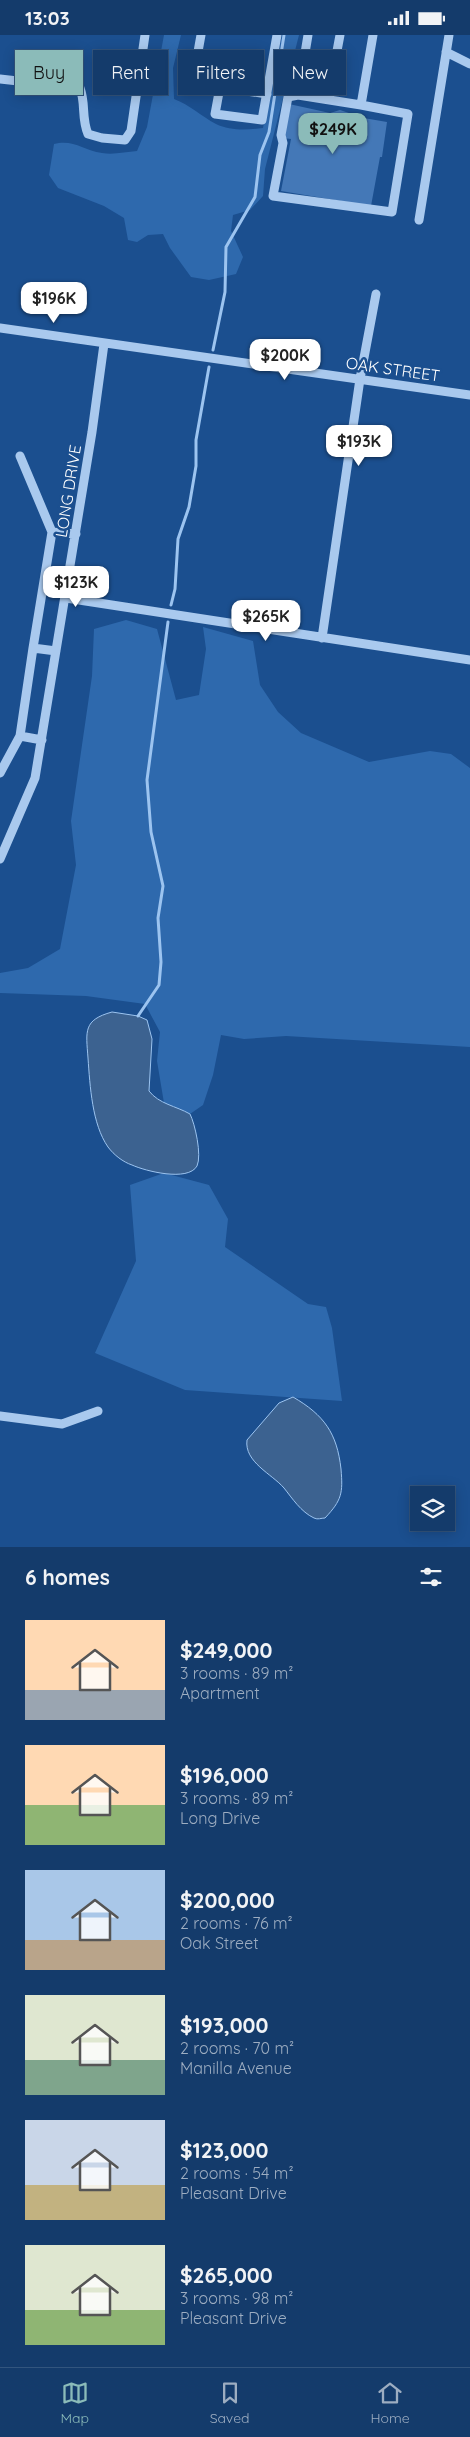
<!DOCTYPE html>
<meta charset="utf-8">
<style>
:root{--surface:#143b6b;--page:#1d4271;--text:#f1f3f6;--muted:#9dadc1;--line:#33557e;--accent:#8bbbb9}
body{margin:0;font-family:Quicksand,sans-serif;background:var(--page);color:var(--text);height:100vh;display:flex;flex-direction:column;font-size:19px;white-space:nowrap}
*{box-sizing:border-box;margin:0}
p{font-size:16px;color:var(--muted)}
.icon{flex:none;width:28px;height:28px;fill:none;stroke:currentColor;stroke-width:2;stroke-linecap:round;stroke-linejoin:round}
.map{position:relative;height:1512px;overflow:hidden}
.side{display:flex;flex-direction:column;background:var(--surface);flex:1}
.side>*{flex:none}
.guide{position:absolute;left:15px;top:15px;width:440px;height:45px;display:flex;gap:10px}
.fabs{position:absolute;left:410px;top:1451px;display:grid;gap:10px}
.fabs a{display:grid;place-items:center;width:45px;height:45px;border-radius:0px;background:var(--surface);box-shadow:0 2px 12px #0003,0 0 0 1px var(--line);font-size:25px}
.price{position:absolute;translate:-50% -42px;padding:0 11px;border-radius:10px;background:#fff;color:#222;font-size:16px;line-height:32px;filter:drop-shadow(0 1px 2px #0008)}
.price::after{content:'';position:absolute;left:50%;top:30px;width:15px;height:11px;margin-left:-8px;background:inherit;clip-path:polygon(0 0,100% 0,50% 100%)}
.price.current{background:var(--accent);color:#111}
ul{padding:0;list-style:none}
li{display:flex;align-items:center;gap:15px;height:125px;padding:0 25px}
li span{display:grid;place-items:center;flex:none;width:140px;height:100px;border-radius:0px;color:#555}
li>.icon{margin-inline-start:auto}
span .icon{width:60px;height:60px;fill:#fffc;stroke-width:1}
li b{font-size:21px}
h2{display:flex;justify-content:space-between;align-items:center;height:60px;padding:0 25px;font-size:21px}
.tag{padding:0 18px;border-radius:0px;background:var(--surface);box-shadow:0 2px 12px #0003,0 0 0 1px var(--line);font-size:18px;line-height:45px}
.tag.current{background:var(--accent);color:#111}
.status{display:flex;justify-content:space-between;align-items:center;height:35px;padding:0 25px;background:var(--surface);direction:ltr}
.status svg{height:14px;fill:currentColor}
.tabs{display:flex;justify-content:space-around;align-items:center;height:70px;border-top:1px solid var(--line);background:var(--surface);font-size:14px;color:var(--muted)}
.tabs a{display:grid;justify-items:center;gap:2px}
.tabs .current{color:var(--accent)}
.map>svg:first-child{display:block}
.green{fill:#2e69ad}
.water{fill:#3c6290;stroke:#9cc4f0}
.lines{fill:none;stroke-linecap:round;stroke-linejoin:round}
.stream{stroke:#9cc4f0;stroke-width:3}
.building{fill:#4478b7}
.minor{stroke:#a9c9ee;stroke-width:9}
.labels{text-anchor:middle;stroke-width:5;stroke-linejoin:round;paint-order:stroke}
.street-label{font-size:16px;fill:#fff;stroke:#1b4f8f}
</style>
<div class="status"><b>13:03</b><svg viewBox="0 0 49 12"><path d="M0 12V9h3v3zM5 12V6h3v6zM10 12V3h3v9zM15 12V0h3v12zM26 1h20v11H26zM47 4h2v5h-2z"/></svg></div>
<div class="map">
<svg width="470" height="1512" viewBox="0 0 470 1512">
<rect width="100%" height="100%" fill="#1b4f8f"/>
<path class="green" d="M 164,0 L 181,0 L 173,33 L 174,64 C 190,70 201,81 216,89 C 230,96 248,95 263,93 L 282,0 L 299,0 L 265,134 L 263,161 L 250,175 L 233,180 L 231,196 L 243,222 L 236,239 L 209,245 L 191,242 L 170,213 L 163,199 L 148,200 L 137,207 L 128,205 L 124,183 L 104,171 L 58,153 L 49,140 L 54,109 C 73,104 83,115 102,118 C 113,120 126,117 137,116 L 147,92 Z
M 126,585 L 157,594 L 176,665 L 199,660 L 206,614 L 203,592 L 253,606 L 260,650 L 278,677 L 301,698 L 369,727 L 430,716 L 451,719 L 470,733 L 470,1012 L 286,1001 L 244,1004 L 221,1000 L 213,1040 L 203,1070 L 190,1079 L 164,1068 L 157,1026 L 160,997 L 145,969 L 86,961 L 0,958 L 0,938 L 28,933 L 60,914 L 76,830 L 71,786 L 92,641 L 94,594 Z
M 164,1138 L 209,1150 L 228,1184 L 225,1212 L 308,1269 L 326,1272 L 332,1293 L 342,1366 L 185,1355 L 95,1318 L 136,1226 L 130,1150 Z"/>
<path class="water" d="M 112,977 L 138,981 L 147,985 L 152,1004 L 149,1056 C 159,1069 176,1071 190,1079 C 195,1089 202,1120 197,1131 C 188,1147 145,1136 132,1130 C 123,1127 114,1120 108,1112 C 92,1089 90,1051 88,1023 C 86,996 83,985 112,977 Z
M 293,1362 C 324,1380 337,1398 341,1434 C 343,1458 342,1465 325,1483 C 321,1483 318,1485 314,1483 C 301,1477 292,1463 284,1453 C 272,1439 244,1427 247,1405 L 279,1368 Z"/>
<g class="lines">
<path class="stream" d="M 213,315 L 225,257 L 226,212 L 255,162 L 260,120 L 269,97 L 284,0
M 171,570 L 175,554 L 178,504 L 189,472 L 196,431 L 196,405 L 209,332
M 138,981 L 159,950 L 161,927 L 158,883 L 163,851 L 151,797 L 147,745 L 168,587"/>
</g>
<path class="building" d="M 289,69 L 330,78 L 340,75 L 352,79 L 352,81 L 387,87 L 382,122 L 380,122 L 371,171 L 281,156 L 291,104 L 283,103 Z"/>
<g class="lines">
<path class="minor" d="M 308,0 L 298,60 L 288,62 L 281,100 L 283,108 L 273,161 L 392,177 L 408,79 L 361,70 L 373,0
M 446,17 L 470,29
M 194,39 L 201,0
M 0,44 L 80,53 C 86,69 81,82 88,99 L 102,103 L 125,105 L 131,96 L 145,0
M 267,59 L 220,52 L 215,79 L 262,85 L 277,0
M 298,60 L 361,70
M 328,64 L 340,0
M 419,185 L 449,0
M 0,293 L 470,360
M 20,421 L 52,497
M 66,563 L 470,625
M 322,603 L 360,344 L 376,259
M 33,613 L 20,701 L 42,705
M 56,616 L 33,613 L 52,497 L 76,499
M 0,738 L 20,701
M 0,824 L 35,743 L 92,397 L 104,309
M 0,1381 L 62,1389 L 98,1376"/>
</g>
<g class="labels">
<g class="street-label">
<text transform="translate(393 334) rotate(8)" y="6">OAK STREET</text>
<text transform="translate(68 456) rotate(-81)" y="6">LONG DRIVE</text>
</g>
</g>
</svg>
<div class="fabs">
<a><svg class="icon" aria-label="layers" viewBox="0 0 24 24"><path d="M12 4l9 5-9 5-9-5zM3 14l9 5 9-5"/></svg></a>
</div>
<b class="price current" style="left:333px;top:120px">$249K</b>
<b class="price" style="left:54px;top:289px">$196K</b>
<b class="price" style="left:285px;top:346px">$200K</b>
<b class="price" style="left:359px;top:432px">$193K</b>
<b class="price" style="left:76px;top:573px">$123K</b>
<b class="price" style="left:266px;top:607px">$265K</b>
<div class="guide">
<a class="tag current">Buy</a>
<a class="tag">Rent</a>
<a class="tag">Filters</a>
<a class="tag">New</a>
</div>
</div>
<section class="side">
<h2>6 homes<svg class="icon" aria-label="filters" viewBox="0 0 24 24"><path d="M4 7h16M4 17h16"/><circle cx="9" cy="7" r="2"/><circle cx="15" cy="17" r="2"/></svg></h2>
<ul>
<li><span style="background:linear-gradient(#ffd9b3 70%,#9aa5b1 0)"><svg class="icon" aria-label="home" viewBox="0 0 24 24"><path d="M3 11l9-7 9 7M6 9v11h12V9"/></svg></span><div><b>$249,000</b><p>3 rooms · 89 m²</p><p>Apartment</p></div></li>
<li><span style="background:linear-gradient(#ffd9b3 60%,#8fb573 0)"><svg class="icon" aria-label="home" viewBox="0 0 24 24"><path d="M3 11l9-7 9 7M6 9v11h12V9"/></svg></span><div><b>$196,000</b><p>3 rooms · 89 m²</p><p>Long Drive</p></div></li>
<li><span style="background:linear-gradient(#a9c7e8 70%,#b9a48a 0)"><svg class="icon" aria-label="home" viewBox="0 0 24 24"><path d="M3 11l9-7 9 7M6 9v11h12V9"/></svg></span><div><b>$200,000</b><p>2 rooms · 76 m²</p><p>Oak Street</p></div></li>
<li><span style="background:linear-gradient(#dfe7d0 65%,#7fa58c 0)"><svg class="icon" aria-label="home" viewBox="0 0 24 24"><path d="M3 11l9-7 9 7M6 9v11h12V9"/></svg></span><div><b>$193,000</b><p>2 rooms · 70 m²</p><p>Manilla Avenue</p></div></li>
<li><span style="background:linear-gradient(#c9d6e8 65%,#c2b280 0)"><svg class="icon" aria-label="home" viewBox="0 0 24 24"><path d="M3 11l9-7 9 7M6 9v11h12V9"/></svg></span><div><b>$123,000</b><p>2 rooms · 54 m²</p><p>Pleasant Drive</p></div></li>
<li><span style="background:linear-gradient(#dfe7d0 65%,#8fb573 0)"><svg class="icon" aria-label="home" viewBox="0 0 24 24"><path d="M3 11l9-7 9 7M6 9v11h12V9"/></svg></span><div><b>$265,000</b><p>3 rooms · 98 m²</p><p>Pleasant Drive</p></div></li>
</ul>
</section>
<nav class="tabs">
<a class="current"><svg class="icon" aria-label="map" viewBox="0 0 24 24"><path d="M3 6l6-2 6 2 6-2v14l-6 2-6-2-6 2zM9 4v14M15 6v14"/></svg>Map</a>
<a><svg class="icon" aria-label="saved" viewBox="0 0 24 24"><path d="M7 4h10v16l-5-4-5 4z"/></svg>Saved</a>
<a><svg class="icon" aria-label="home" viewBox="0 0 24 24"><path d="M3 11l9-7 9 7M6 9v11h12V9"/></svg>Home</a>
</nav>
